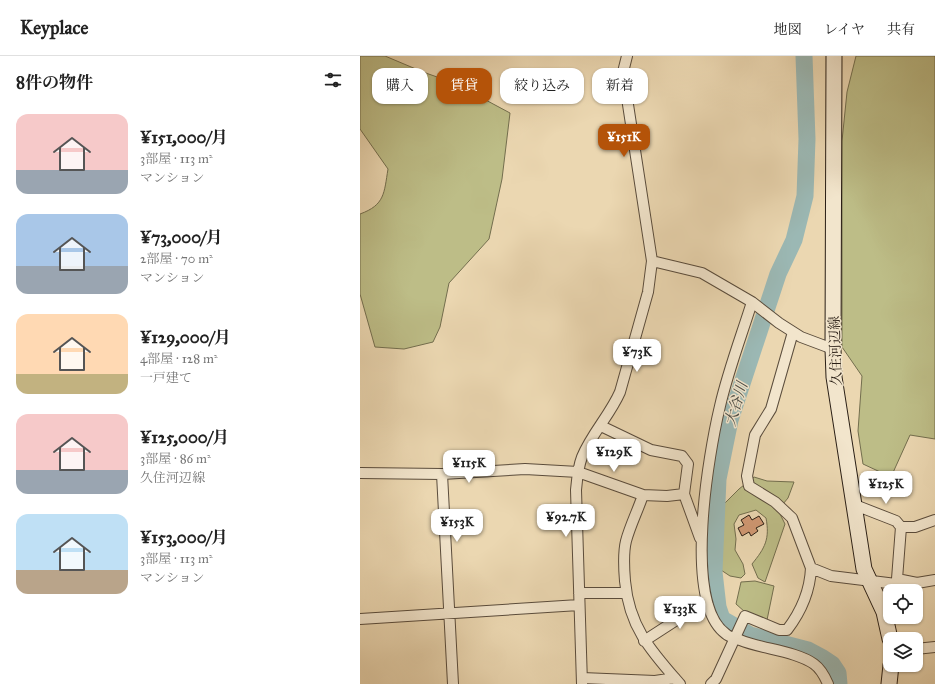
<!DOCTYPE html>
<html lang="ja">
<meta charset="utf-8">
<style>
:root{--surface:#fff;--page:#f2f2f2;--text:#222;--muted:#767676;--line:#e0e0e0;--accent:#b45309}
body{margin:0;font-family:"IM FELL Great Primer","Noto Serif JP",serif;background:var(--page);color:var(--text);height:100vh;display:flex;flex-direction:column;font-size:15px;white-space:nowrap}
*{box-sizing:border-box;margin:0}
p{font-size:13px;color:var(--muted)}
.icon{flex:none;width:22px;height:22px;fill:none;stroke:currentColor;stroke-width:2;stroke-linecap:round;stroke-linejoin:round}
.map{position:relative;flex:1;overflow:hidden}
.panel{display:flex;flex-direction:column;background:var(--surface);width:360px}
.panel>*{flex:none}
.top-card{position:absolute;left:12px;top:12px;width:380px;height:36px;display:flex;gap:8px}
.buttons{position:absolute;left:523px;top:528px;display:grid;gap:8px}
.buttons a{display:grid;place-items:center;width:40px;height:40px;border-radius:8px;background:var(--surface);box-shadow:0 1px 3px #0004;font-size:20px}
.price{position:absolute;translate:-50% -34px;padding:0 9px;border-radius:8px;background:#fff;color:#222;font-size:13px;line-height:26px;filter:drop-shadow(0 1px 2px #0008)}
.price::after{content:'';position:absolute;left:50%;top:24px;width:12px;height:9px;margin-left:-6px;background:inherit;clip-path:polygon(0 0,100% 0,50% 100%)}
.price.selected{background:var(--accent);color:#fff}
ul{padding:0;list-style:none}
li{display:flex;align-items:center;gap:12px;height:100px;padding:0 16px}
li span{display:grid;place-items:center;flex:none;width:112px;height:80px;border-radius:12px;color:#555}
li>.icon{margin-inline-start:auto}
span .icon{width:48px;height:48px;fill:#fffc;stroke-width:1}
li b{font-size:17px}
h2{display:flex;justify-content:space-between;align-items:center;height:48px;padding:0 16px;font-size:17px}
.chip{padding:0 14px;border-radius:12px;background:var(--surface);box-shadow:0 1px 3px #0004;font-size:14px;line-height:36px}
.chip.selected{background:var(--accent);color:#fff}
header{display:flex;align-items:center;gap:24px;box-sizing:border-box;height:56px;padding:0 20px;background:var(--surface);border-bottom:1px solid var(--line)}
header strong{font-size:19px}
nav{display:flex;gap:22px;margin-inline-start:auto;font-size:14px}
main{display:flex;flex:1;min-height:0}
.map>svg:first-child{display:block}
.green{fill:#bdbd87;stroke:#736e4e}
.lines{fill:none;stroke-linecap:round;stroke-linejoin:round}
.river{stroke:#9bb8b4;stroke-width:17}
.building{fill:#d29974;stroke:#291e15}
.street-casing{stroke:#5a4c3c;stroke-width:12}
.secondary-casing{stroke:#291e15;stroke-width:17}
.street{stroke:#f2e5cc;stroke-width:10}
.secondary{stroke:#f2e5cc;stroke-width:15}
.labels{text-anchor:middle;stroke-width:3;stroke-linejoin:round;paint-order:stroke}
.street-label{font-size:14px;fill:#291e15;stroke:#f2e5cc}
.water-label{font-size:15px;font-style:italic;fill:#4b4c45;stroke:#f2e5cc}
</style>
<header>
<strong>Keyplace</strong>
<nav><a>地図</a><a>レイヤ</a><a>共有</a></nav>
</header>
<main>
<section class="panel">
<h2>8件の物件<svg class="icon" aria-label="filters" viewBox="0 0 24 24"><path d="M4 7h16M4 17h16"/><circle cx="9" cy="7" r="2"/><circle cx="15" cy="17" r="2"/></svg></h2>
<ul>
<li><span style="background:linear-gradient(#f6c9c9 70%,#9aa5b1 0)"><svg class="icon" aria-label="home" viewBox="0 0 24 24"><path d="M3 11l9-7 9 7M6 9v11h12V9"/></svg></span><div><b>¥151,000/月</b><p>3部屋 · 113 m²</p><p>マンション</p></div></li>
<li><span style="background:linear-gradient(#a9c7e8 65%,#9aa5b1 0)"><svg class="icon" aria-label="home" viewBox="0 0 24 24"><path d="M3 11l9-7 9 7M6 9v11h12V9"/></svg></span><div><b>¥73,000/月</b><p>2部屋 · 70 m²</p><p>マンション</p></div></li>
<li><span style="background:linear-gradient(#ffd9b3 75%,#c2b280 0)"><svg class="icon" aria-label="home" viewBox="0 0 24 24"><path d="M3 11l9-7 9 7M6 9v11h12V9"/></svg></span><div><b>¥129,000/月</b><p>4部屋 · 128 m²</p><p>一戸建て</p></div></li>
<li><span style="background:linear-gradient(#f6c9c9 70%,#9aa5b1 0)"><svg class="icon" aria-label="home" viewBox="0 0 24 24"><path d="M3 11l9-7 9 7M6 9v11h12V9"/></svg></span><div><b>¥125,000/月</b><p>3部屋 · 86 m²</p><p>久住河辺線</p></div></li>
<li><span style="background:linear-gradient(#bfe0f5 70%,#b9a48a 0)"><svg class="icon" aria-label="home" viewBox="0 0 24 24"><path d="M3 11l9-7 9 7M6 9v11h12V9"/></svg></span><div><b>¥153,000/月</b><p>3部屋 · 113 m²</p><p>マンション</p></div></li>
</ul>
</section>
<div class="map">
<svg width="575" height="628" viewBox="0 0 575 628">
<rect width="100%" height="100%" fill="#ebd7b1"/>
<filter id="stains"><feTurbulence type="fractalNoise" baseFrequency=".005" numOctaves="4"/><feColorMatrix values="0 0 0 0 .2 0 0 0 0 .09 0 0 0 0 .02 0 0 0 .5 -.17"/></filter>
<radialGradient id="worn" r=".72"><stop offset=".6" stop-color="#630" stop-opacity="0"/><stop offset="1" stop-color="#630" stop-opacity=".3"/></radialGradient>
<path class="green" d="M 0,0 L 25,0 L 63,16 L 94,27 L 150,57 L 142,123 L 129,183 L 89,227 L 80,271 L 73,286 L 44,293 L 15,291 L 0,238 L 0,158 C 25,149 24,137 28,113 L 0,73 Z
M 496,0 L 575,0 L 575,383 L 550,379 L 531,421 L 503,408 L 498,375 L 502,320 L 482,291 L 482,85 L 487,36 Z
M 394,421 L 407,425 L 434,426 L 428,442 L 418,454 L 425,468 L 405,526 L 398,522 L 392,508 C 405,492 410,483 406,462 L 396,454 L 379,459 L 374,468 L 376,483 L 375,494 L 383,508 L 385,518 L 381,522 L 370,520 L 358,512 L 361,451 L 379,433 Z
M 395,525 L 414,530 L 407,564 L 385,556 L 376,548 L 381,526 Z"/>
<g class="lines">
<path class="river" d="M 444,0 L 447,83 L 445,140 L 434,184 L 418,218 L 370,364 L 358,423 L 354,516 L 358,551 L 362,563 L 390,579 L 448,594 L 463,602 L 472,608 L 478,617 L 479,628"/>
</g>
<path class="building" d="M 389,459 L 392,464 L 399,460 L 404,468 L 396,472 L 398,475 L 391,480 L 389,476 L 382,480 L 378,472 L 384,469 L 381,464 Z"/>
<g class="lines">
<defs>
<path id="street" d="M 292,205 L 342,217 L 392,246 L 419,267 L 441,281 L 473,293
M 392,246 C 381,281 368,315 360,350 C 349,396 322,547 366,578 C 369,581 375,582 380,584 C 401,593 436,595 454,608 C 461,613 465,621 468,628
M 433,276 L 411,353 L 395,379 L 387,420 L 389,430 L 415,446 L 432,462 L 451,512 L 471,520 L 536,528
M 241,370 L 291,394 L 322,400 L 328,408 L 324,438
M 0,417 L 82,418 L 165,413 L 218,416 L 283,439 L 307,440 L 324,438 L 340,482
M 82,418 L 93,628
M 283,439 C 278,454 270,470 266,485 C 263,497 264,513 265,525 C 269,571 291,595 320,628
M 495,449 L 536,465 L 541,471
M 537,523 L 557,527 L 575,524
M 535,534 L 537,523 L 541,471 L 555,471 L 575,464
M 219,537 L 266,537
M 0,563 L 219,549
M 284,585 L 321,561 L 348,549
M 556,593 L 575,591
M 222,622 L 295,625 L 315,622
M 222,628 L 216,434 C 217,423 218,411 222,401 C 232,377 250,359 260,336 L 288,236 L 292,205 L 263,16 L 267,0
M 351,628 L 356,623 L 385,560 L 419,574 L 427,574 C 440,557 450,535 451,512"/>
<path id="secondary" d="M 474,0 L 473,293 L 474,321 L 504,513 L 524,556 L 530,583
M 529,628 L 531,609"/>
</defs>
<use href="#street" class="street-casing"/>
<use href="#secondary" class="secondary-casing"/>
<use href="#street" class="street"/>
<use href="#secondary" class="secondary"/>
</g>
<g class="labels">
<g class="street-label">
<text transform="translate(475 295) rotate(-92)" y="5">久住河辺線</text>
</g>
<g class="water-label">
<text transform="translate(376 348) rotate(-73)" y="5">大谷川</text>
</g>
</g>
<rect width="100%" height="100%" filter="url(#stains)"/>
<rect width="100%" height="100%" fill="url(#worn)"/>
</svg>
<div class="buttons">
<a><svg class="icon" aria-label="locate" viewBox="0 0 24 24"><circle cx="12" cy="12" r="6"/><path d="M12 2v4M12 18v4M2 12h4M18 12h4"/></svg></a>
<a><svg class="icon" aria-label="layers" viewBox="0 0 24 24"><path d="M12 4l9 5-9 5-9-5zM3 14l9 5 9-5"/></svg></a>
</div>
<b class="price selected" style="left:264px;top:102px">¥151K</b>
<b class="price" style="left:277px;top:317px">¥73K</b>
<b class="price" style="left:254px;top:417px">¥129K</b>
<b class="price" style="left:109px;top:428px">¥115K</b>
<b class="price" style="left:526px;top:449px">¥125K</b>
<b class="price" style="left:206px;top:482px">¥92.7K</b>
<b class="price" style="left:97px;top:487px">¥153K</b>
<b class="price" style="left:320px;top:574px">¥133K</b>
<div class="top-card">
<a class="chip">購入</a>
<a class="chip selected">賃貸</a>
<a class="chip">絞り込み</a>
<a class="chip">新着</a>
</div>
</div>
</main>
